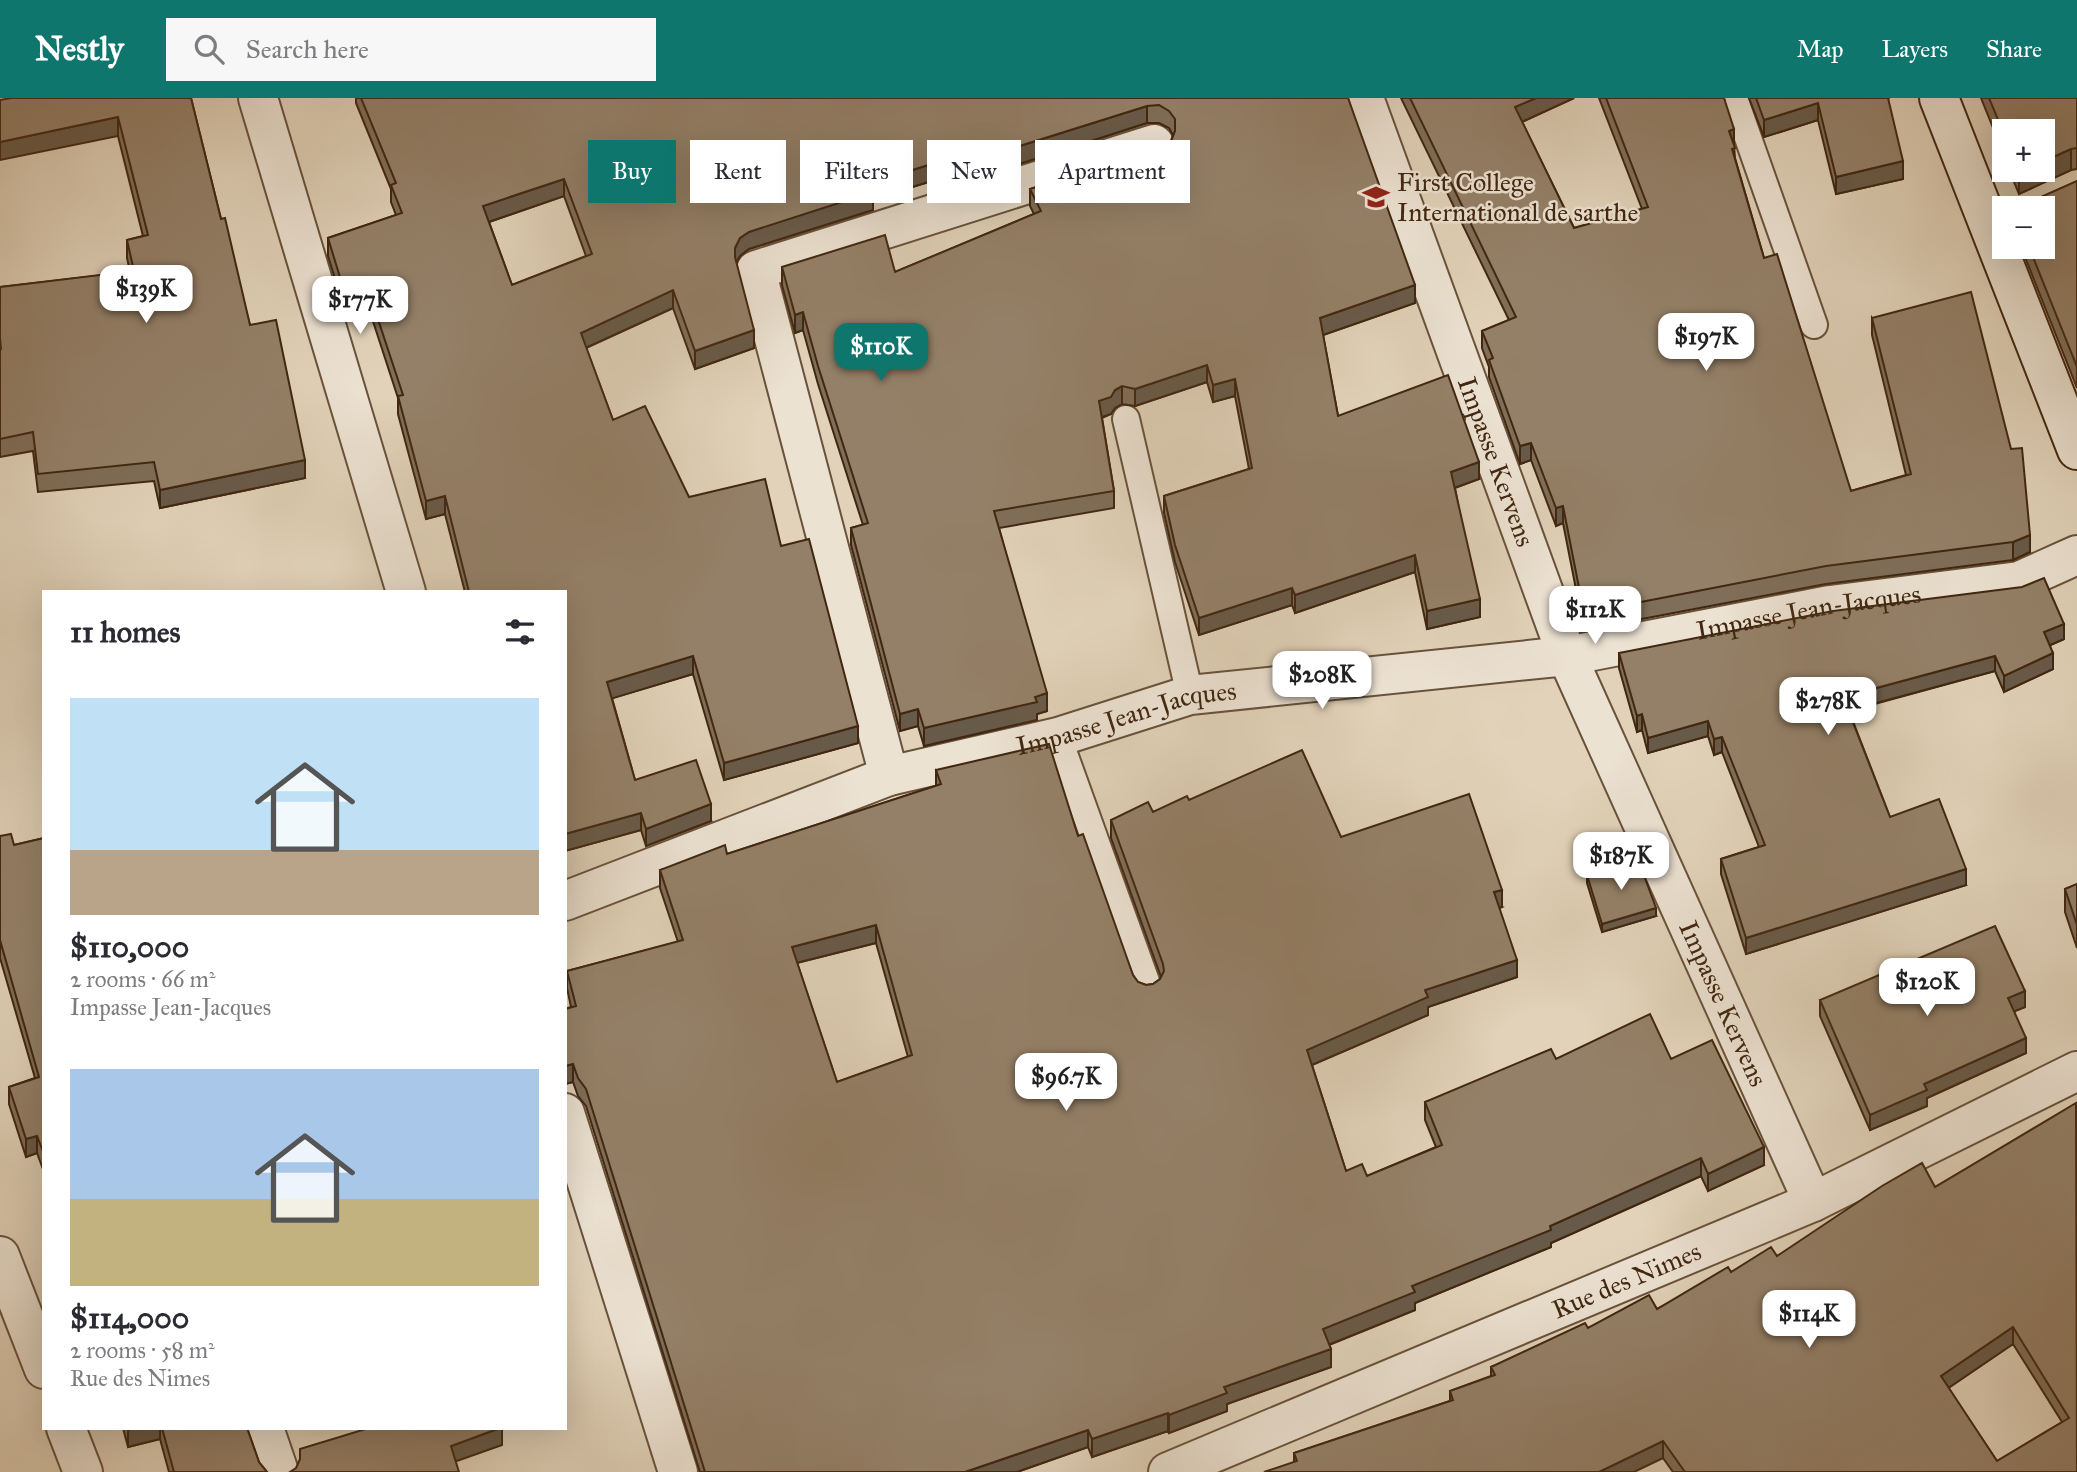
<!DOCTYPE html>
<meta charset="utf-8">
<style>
:root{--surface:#fff;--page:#f7f7f7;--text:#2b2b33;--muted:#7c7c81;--accent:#0f766e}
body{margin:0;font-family:"IM FELL Great Primer",serif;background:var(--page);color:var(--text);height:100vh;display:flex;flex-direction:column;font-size:26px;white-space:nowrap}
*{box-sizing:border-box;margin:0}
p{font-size:23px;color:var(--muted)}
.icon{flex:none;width:38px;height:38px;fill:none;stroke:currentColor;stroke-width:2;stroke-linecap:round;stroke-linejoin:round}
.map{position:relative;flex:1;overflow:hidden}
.panel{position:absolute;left:42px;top:492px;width:525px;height:840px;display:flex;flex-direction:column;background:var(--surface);border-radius:0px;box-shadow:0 7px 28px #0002}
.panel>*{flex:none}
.top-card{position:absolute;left:588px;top:42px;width:665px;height:63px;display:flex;gap:14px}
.fabs{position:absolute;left:1992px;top:21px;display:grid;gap:14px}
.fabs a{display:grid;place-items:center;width:63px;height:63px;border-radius:0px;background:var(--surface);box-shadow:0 7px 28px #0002;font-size:35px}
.price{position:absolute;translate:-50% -60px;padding:0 16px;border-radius:14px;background:#fff;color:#222;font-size:23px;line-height:46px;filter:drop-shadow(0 2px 4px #0008)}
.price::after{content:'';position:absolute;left:50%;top:42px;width:21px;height:16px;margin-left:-10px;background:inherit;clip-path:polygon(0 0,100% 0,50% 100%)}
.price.current{background:var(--accent);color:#fff}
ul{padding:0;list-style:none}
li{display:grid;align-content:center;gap:14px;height:371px;padding:0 28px}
li span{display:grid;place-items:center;height:217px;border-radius:0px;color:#555}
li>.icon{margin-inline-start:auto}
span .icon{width:126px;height:126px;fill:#fffc;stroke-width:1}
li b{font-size:30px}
h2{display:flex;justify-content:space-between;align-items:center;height:84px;padding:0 28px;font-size:30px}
.tag{padding:0 24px;border-radius:0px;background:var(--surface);box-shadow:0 7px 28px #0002;font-size:24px;line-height:63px}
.tag.current{background:var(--accent);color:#fff}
header{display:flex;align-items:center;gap:42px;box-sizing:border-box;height:98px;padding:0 35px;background:var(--accent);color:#fff}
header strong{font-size:33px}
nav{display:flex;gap:38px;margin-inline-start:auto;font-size:24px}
.search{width:490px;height:63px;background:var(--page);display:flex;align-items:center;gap:18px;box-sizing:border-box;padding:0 24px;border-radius:0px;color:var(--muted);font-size:26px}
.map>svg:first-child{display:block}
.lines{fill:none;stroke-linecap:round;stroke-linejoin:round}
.lane-casing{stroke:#69523b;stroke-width:30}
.street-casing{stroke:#69523b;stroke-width:42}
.secondary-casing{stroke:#412711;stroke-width:42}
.lane{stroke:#ece2d2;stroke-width:26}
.street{stroke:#ece2d2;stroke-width:38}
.secondary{stroke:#ece2d2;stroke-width:38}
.wall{fill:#7f6e59;stroke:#412711;stroke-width:2;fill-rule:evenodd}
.shaded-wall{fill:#685a49;stroke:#412711;stroke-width:2}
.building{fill:#948068;stroke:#412711;stroke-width:2;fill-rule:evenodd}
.labels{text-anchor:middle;stroke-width:5;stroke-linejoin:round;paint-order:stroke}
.poi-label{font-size:26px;fill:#412711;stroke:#ece2d2;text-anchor:start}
.street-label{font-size:26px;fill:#412711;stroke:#ece2d2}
</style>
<header>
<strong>Nestly</strong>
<div class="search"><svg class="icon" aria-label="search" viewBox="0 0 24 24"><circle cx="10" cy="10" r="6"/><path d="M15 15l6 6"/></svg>Search here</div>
<nav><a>Map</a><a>Layers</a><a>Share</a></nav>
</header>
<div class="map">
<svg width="2077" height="1374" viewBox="0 0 2077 1374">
<rect width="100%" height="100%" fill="#e1d2b9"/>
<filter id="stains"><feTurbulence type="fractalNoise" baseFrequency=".00286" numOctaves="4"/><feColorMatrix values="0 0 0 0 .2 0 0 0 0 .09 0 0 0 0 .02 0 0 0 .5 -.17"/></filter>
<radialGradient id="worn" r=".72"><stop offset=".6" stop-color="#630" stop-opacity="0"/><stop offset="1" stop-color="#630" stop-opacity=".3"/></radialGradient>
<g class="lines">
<defs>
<path id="lane" d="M 1734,0 L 1814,227
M 1126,321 L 1190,597
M 1058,639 L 1148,889"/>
<g id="street">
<path d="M 258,0 L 406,494"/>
<path id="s1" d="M 1364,0 L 1567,558 L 1813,1104"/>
<path d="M 889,678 L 756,172 L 1154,46"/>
<path id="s2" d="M 565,803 L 889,678 L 1058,639 L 1190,597 L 1567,558 L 1830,507 L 2019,483 L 2077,457"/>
<path d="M 565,1015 L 678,1374"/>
<path d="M 0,1158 L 44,1271"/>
<path d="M 66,1330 L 83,1374"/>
<path d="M 264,1330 L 279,1374"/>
<path id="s3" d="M 1168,1374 L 1813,1104 L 2077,973"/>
</g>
<path id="secondary" d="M 1939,0 L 2077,352"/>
</defs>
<use href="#lane" class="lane-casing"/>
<use href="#street" class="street-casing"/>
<use href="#secondary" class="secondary-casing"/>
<use href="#lane" class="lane"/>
<use href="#street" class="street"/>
<use href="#secondary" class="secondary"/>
</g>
<path class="wall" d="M 191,0 L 221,121 L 250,227 L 305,380 L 160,410 L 154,383 L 38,394 L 33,353 L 0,359 L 0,189 L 130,174 L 127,160 L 127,142 L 143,138 L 118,38 L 0,2 Z
M 356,0 L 1348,0 L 1415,205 L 1323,237 L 1338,318 L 1479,381 L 1455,390 L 1480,519 L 1427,531 L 1415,474 L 1295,515 L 1292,507 L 1199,537 L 1175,464 L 1164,415 L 1164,398 L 1249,371 L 1235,298 L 1213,304 L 1207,284 L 1135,308 L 1122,306 L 1115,310 L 1111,316 L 1102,320 L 1114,393 L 1114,410 L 999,430 L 1047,613 L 1037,616 L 1037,622 L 924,648 L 918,628 L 900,633 L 851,447 L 851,430 L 863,427 L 818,286 L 803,232 L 795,235 L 782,187 L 782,169 L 895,174 L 1034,116 L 1030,108 L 1030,91 L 1161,49 L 1171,43 L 1173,37 L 1169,30 L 1159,25 L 1147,25 L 1010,69 L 1006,60 L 880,99 L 873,103 L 873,112 L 749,151 L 740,158 L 736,165 L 754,250 L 695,271 L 673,210 L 586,250 L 613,322 L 689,399 L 781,448 L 858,645 L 724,682 L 693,576 L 612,600 L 635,682 L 711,723 L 646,748 L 641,732 L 565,753 L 565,494 L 465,494 L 445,416 L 426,421 L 398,316 L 398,300 L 368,208 L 346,216 L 328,158 L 328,140 L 396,117 L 391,104 L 391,91 L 356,5 ZM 564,98 L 586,158 L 512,187 L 489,124 Z
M 1401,0 L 1574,0 L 1522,24 L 1574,130 L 1642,111 L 1599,0 L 1724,0 L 1734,47 L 1735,60 L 1764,160 L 1851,393 L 1906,377 L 1872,237 L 1872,220 L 2030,454 L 2013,462 L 1826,486 L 1584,532 L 1563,425 L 1556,428 L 1531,362 L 1520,366 L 1489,279 L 1489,269 L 1482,250 L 1482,233 L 1509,222 Z
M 1749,0 L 1889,0 L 1888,1 L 1903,81 L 1836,96 L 1818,22 L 1764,39 Z
M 1981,0 L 2077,0 L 2077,71 L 2071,72 L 2019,96 L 2009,72 L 2042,72 L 2004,33 L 2004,57 Z
M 2077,83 L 2077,290 L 2021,149 L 2042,149 L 2030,104 Z
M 2064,541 L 2050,547 L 2053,571 L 2004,594 L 1995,573 L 1849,613 L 1890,719 L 1966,787 L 1746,856 L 1721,776 L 1721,761 L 1759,749 L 1722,654 L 1714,657 L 1708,638 L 1648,655 L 1642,632 L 1637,634 L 1619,570 L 1619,555 Z
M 936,672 L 1078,738 L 1133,877 L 1138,884 L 1146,887 L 1153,886 L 1160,881 L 1161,879 L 1111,740 L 1111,722 L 1153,714 L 1189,702 L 1341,739 L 1502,809 L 1499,810 L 1517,879 L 1428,909 L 1428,917 L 1312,967 L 1346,1073 L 1367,1078 L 1436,1049 L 1425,1022 L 1425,1004 L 1556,961 L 1671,961 L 1764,1067 L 1708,1093 L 1701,1078 L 1551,1145 L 1551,1149 L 1415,1205 L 1415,1212 L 1329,1247 L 1331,1269 L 1227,1306 L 1227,1313 L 1169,1335 L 1168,1333 L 1092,1359 L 1088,1349 L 1017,1374 L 700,1374 L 586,1008 L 578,998 L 573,984 L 565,986 L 565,911 L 571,909 L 567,890 L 567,873 L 678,844 L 660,790 L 660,772 L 727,756 L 936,688 ZM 876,845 L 908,959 L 837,984 L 797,865 Z
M 0,738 L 14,747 L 44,740 L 44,1074 L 37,1055 L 26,1059 L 9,1006 L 9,989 L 35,980 L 0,860 Z
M 1587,777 L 1656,818 L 1602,834 L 1587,785 Z
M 2077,786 L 2077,850 L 2065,814 L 2065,791 Z
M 1820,902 L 2025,909 L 2014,913 L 2026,955 L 1927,1000 L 1927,1008 L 1870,1032 L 1820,918 Z
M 2077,1006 L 2077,1374 L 1673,1374 L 1663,1360 L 1294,1364 L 1294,1355 L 1450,1303 L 1450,1293 L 1491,1278 L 1491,1269 L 1588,1230 L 1657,1211 L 1731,1174 L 1777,1158 L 1935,1089 ZM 2013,1246 L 2062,1324 L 1997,1363 L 1948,1290 Z
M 123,1330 L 247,1330 L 259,1364 L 267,1374 L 169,1374 L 160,1341 L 128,1349 Z"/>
<path class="shaded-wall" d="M 1536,0 L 1574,0 L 1515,27 L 1515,9 Z
M 1818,5 L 1818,22 L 1764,39 L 1764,22 Z
M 1147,8 L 1147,25 L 1010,69 L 1010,51 Z
M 118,19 L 118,38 L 0,62 L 0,44 Z
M 1734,31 L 1734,48 L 1729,33 Z
M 1006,43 L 1006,60 L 880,99 L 873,103 L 873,112 L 749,151 L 740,158 L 735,167 L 735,150 L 740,140 L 749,134 L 880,82 Z
M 2071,51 L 2071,72 L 2019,96 L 2019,75 L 2026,72 L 2042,72 L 2042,64 Z
M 1903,63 L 1903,81 L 1836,96 L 1836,79 Z
M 564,81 L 564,98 L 483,126 L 483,108 Z
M 1415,187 L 1415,205 L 1320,238 L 1320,220 Z
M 368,191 L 368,208 L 346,216 L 346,199 Z
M 673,192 L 673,210 L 581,252 L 581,235 Z
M 803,214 L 803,232 L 795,235 L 795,217 Z
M 754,232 L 754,250 L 695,271 L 695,253 Z
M 1207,267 L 1207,284 L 1135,308 L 1135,291 Z
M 1235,281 L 1235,298 L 1213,304 L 1213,287 Z
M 1122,288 L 1122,306 L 1115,310 L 1111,316 L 1099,320 L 1099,303 Z
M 1531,345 L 1531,362 L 1520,366 L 1520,348 Z
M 305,362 L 305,380 L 160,410 L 160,392 Z
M 1479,364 L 1479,381 L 1451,391 L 1451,374 Z
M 445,398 L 445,416 L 426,421 L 426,403 Z
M 1563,408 L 1563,425 L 1556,428 L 1556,410 Z
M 2030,437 L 2030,454 L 2013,462 L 2013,444 Z
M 1415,457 L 1415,474 L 1295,515 L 1295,497 Z
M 1292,490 L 1292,507 L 1199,537 L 1199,520 Z
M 1480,501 L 1480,519 L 1427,531 L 1427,513 Z
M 2064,526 L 2064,541 L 2044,550 L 2044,534 Z
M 2053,555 L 2053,571 L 2004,594 L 2004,578 Z
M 693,558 L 693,576 L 607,602 L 607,584 Z
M 1995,558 L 1995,573 L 1843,614 L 1843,599 Z
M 1047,595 L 1047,613 L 1037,616 L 1037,622 L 924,648 L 924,630 Z
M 918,611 L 918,628 L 900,633 L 900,616 Z
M 1642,616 L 1642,632 L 1637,634 L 1637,618 Z
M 1708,623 L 1708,638 L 1648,655 L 1648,640 Z
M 858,628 L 858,645 L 724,682 L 724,665 Z
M 1722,639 L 1722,654 L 1714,657 L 1714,641 Z
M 711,706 L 711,723 L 646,748 L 646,731 Z
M 641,715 L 641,732 L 565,753 L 565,736 Z
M 1966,771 L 1966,787 L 1746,856 L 1746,840 Z
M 1502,792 L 1502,809 L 1494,812 L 1494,794 Z
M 1656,810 L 1656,818 L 1602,834 L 1602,826 Z
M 876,827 L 876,845 L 792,866 L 792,849 Z
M 1517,862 L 1517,879 L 1428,909 L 1428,917 L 1307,969 L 1307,952 L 1425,892 Z
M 2025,893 L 2025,909 L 2008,916 L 2008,900 Z
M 2026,940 L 2026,955 L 1927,1000 L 1927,1008 L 1870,1032 L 1870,1017 L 1924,986 Z
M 573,966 L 573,984 L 565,986 L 565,968 Z
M 37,1038 L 37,1055 L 26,1059 L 26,1041 Z
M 1764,1049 L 1764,1067 L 1708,1093 L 1708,1076 Z
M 1701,1060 L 1701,1078 L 1551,1145 L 1551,1149 L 1415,1205 L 1415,1212 L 1323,1249 L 1323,1231 L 1412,1188 L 1550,1128 Z
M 2013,1229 L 2013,1246 L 1941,1295 L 1941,1278 Z
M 1331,1251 L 1331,1269 L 1227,1306 L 1227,1313 L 1169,1335 L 1169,1317 L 1224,1289 Z
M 1168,1315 L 1168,1333 L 1092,1359 L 1092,1341 Z
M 135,1330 L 160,1330 L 160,1341 L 128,1349 L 128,1332 Z
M 500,1330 L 502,1330 L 502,1347 L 451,1365 L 451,1348 Z
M 1088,1332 L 1088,1349 L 1017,1374 L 965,1374 Z
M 1663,1343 L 1663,1360 L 1634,1374 L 1599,1374 Z"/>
<path class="building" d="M 11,0 L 191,0 L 221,121 L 225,120 L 250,227 L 276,222 L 305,362 L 160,392 L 154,364 L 38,376 L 33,334 L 0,341 L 0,251 L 1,251 L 0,240 L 0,189 L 134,173 L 127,142 L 148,137 L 118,19 L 0,44 L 0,2 Z
M 361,0 L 1348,0 L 1415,187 L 1320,220 L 1338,318 L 1448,277 L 1479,364 L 1451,374 L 1480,501 L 1427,513 L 1415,457 L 1295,497 L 1292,490 L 1199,520 L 1175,447 L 1164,398 L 1252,370 L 1235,281 L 1213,287 L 1207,267 L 1135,291 L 1122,288 L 1115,292 L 1111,299 L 1099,303 L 1114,393 L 994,413 L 1047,595 L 1035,599 L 1037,604 L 924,630 L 918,611 L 900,616 L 851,430 L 868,425 L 818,268 L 803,214 L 795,217 L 782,169 L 885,137 L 895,174 L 1041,113 L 1030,91 L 1161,49 L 1171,43 L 1175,33 L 1175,21 L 1169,13 L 1159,7 L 1147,8 L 1010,51 L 1006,43 L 880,82 L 871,86 L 873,94 L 749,134 L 740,140 L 735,150 L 735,159 L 754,232 L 695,253 L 673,192 L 581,235 L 613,322 L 645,308 L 689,399 L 765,381 L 781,448 L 809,441 L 858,628 L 724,665 L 693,558 L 607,584 L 635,682 L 696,662 L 711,706 L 646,731 L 641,715 L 565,736 L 565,494 L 469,494 L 445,398 L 426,403 L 398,298 L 403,297 L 368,191 L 346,199 L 328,140 L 402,115 L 391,87 L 396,85 ZM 564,81 L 592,156 L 512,187 L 483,108 Z
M 1410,0 L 1536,0 L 1515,9 L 1574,130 L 1648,109 L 1606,0 L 1724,0 L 1734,31 L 1729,33 L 1735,50 L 1732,51 L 1764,160 L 1777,156 L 1851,393 L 1911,376 L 1872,220 L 1971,194 L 2011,351 L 2022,350 L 2030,437 L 2013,444 L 1826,468 L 1584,515 L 1563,408 L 1556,410 L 1531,345 L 1520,348 L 1489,262 L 1493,260 L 1482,233 L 1516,219 Z
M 1756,0 L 1888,0 L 1903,63 L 1836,79 L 1818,5 L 1764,22 Z
M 1989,0 L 2077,0 L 2077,50 L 2071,51 L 2042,64 L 2042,33 L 2004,33 L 2004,36 Z
M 2077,83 L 2077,269 L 2029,149 L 2042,149 L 2042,110 L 2022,110 L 2031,106 L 2030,104 Z
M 2044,480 L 2064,526 L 2044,534 L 2053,555 L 2004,578 L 1995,558 L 1843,599 L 1890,719 L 1939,701 L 1966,771 L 1746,840 L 1721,761 L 1765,747 L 1722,639 L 1714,641 L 1708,623 L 1648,640 L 1642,616 L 1637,618 L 1619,555 L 1833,513 L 2022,489 Z
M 1049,646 L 1078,738 L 1083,736 L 1133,877 L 1138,884 L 1146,887 L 1153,886 L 1160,881 L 1164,873 L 1163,866 L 1111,722 L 1148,704 L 1153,714 L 1187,698 L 1189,702 L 1302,652 L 1341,739 L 1469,696 L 1502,792 L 1494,794 L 1517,862 L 1425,892 L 1428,899 L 1307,952 L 1346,1073 L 1362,1066 L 1367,1078 L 1442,1047 L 1425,1004 L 1551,951 L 1556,961 L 1650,916 L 1671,961 L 1712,942 L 1764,1049 L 1708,1076 L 1701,1060 L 1550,1128 L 1551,1132 L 1412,1188 L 1415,1194 L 1323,1231 L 1331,1251 L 1224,1289 L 1227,1295 L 1169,1317 L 1168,1315 L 1092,1341 L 1088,1332 L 965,1374 L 705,1374 L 586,991 L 578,980 L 573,966 L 565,968 L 565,911 L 576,908 L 567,873 L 683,842 L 660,772 L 725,747 L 727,756 L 941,686 L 936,672 ZM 876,827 L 912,957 L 837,984 L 792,849 Z
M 11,736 L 14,747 L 44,740 L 44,1056 L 37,1038 L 26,1041 L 9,989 L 39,979 L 0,842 L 0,738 Z
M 1638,761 L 1656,810 L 1602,826 L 1587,777 Z
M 2077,786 L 2077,827 L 2065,791 Z
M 1995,828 L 2025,893 L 2008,900 L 2026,940 L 1924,986 L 1927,992 L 1870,1017 L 1820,902 Z
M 2076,1005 L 2077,1374 L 1685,1374 L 1663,1343 L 1599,1374 L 1264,1374 L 1297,1363 L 1294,1355 L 1453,1302 L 1450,1293 L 1495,1277 L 1491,1269 L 1585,1225 L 1588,1230 L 1649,1197 L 1657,1211 L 1728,1169 L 1731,1174 L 1771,1149 L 1777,1158 L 1882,1088 L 1922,1065 L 1935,1089 ZM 2013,1229 L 2069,1320 L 1997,1363 L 1941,1278 Z
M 162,1330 L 247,1330 L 259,1364 L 267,1374 L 174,1374 Z
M 369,1330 L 500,1330 L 451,1348 L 459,1374 L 290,1374 L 296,1370 L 300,1361 L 300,1351 Z"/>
<defs>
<symbol id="school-bare" viewBox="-9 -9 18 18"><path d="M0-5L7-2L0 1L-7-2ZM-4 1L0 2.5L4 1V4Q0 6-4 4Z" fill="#8f2418" stroke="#ece2d2" stroke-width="2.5" paint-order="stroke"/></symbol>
</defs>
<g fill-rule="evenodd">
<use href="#school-bare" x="1357" y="80" width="38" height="38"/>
</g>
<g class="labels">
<g class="poi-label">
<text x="1397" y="93">First College<tspan x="1397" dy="30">International de sarthe</tspan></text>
</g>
<g class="street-label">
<text dy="9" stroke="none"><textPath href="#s1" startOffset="387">Impasse Kervens</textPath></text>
<text dy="9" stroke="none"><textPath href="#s2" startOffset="1284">Impasse Jean-Jacques</textPath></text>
<text dy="9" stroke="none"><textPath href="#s2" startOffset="592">Impasse Jean-Jacques</textPath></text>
<text dy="9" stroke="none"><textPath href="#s1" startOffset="975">Impasse Kervens</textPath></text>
<text dy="9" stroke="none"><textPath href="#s3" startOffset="497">Rue des Nimes</textPath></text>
</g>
</g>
<rect width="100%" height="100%" filter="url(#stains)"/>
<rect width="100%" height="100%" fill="url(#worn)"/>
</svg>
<div class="fabs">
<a>+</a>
<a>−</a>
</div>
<b class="price" style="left:146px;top:227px">$139K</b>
<b class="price" style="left:360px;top:238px">$177K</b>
<b class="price" style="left:1706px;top:275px">$197K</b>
<b class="price current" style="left:881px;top:285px">$110K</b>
<b class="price" style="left:1595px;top:548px">$112K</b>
<b class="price" style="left:1322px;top:613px">$208K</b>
<b class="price" style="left:1828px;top:639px">$278K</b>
<b class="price" style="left:1621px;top:794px">$187K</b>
<b class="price" style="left:1927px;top:920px">$120K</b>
<b class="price" style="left:1066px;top:1015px">$96.7K</b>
<b class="price" style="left:1809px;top:1252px">$114K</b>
<div class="top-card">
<a class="tag current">Buy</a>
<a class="tag">Rent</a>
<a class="tag">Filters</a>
<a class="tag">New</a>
<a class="tag">Apartment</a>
</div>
<section class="panel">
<h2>11 homes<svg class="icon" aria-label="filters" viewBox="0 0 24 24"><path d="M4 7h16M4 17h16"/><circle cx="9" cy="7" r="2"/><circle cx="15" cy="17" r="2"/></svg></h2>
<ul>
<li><span style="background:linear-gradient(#bfe0f5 70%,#b9a48a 0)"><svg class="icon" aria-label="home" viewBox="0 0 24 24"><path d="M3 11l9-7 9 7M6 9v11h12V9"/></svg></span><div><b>$110,000</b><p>2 rooms · 66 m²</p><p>Impasse Jean-Jacques</p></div></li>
<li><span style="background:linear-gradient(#a9c7e8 60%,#c2b280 0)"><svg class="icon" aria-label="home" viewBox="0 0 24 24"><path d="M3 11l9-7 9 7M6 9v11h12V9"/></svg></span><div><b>$114,000</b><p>2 rooms · 58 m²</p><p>Rue des Nimes</p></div></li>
</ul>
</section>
</div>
